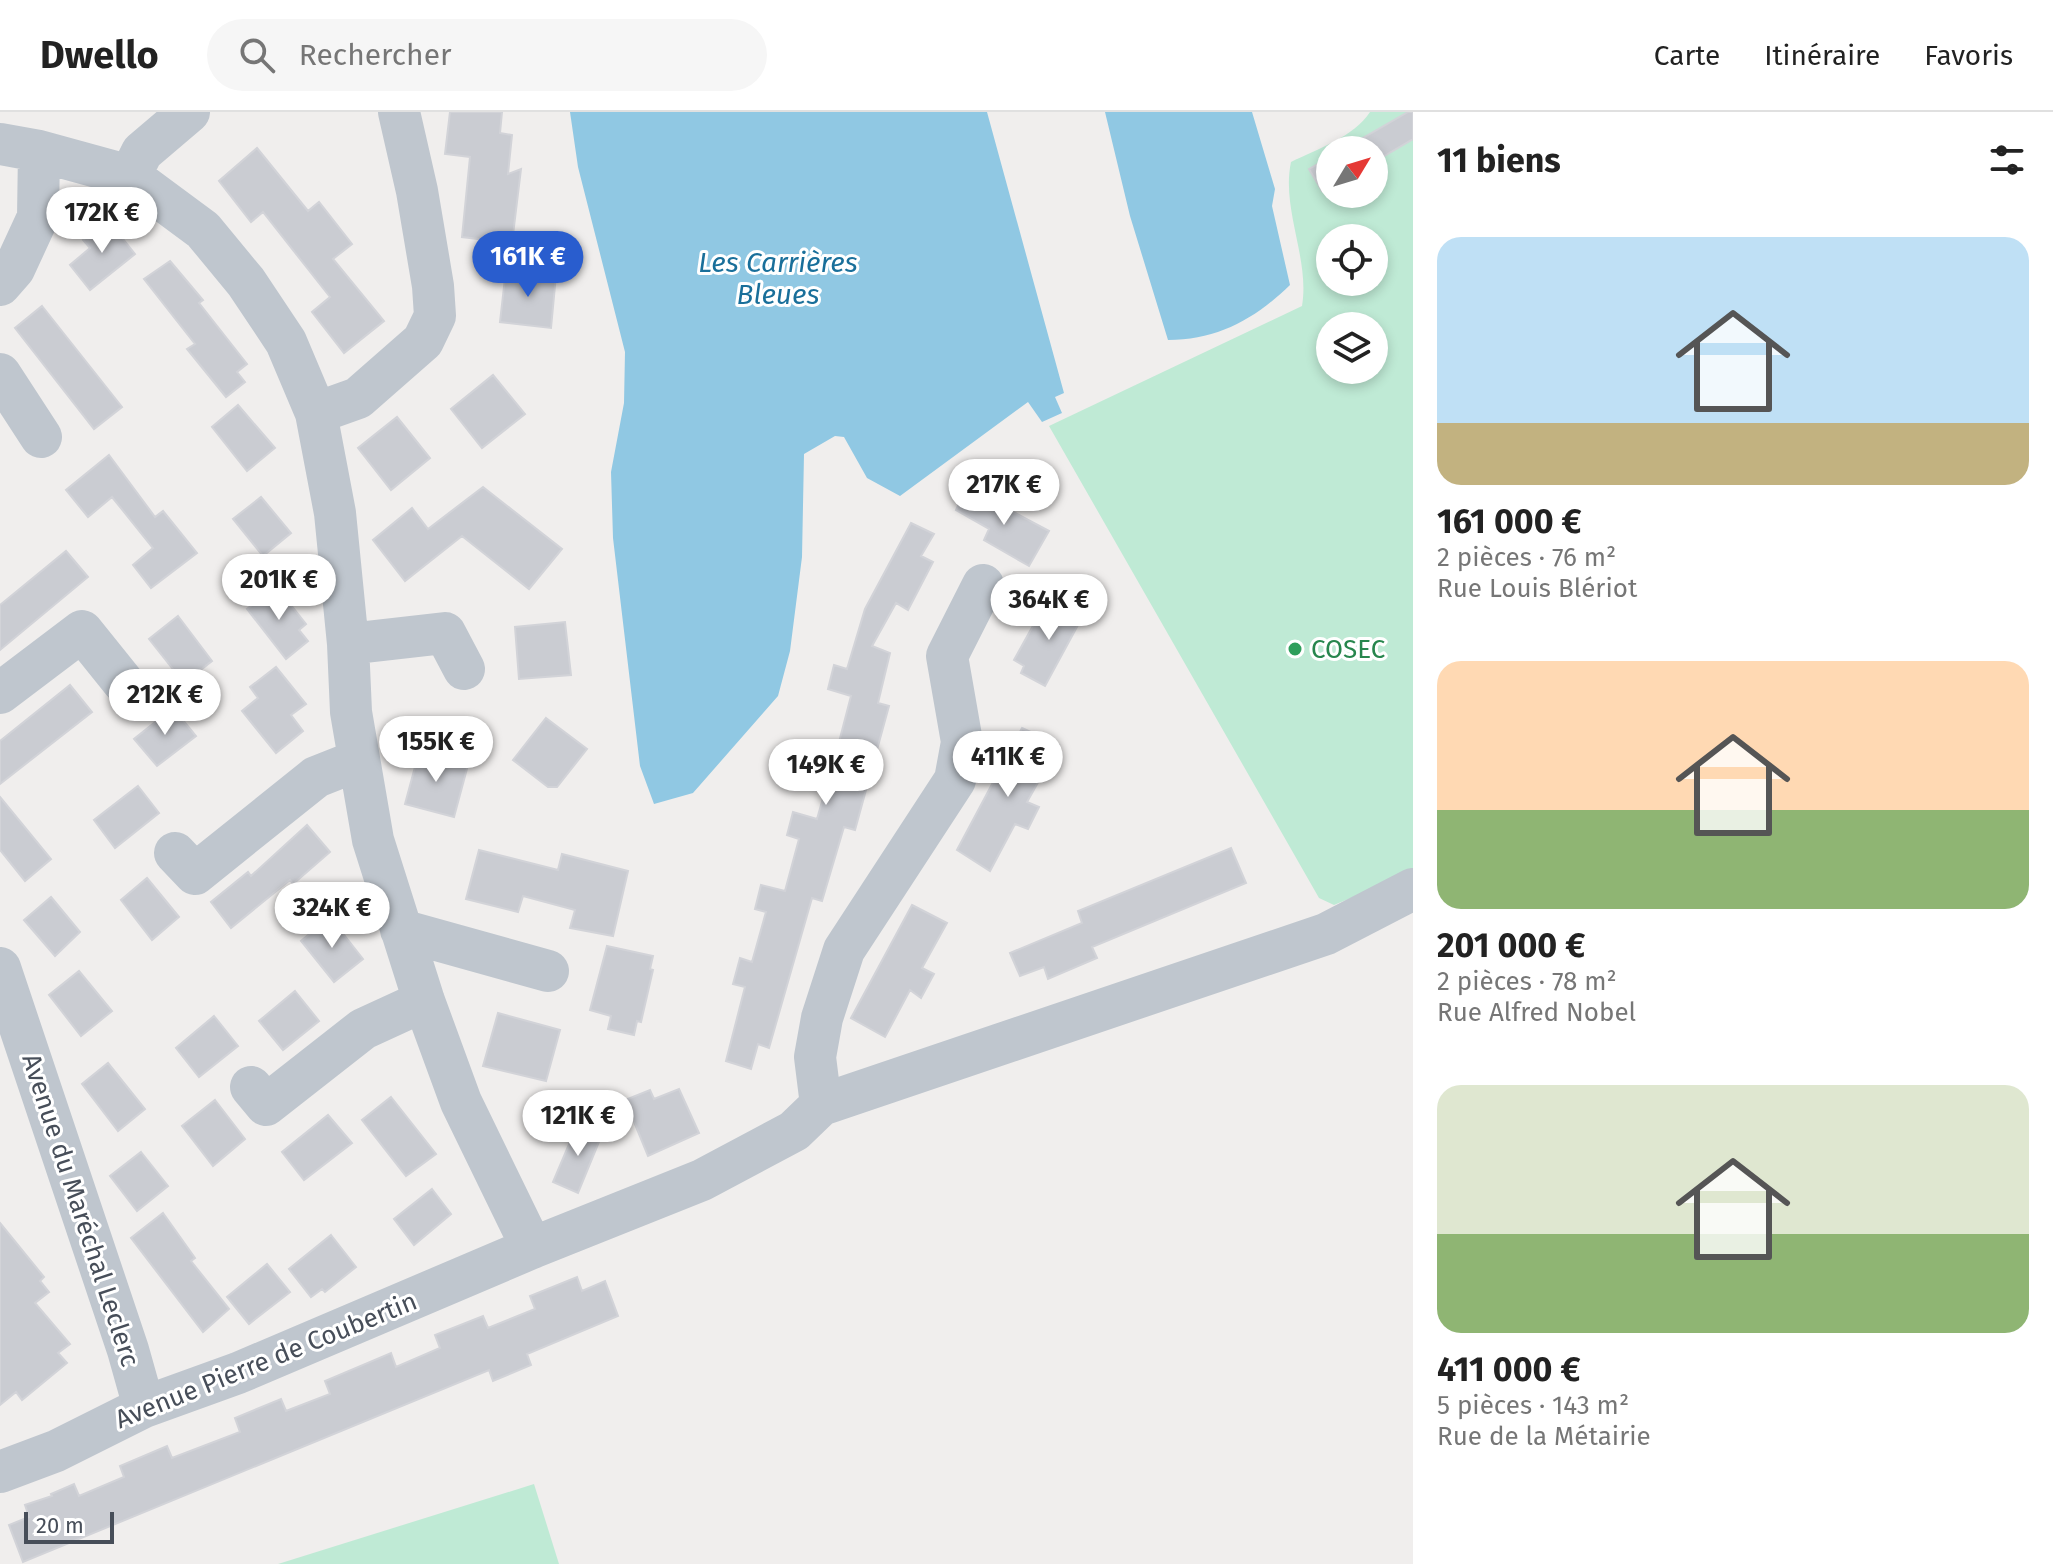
<!DOCTYPE html>
<html lang="fr">
<meta charset="utf-8">
<style>
:root{--surface:#fff;--page:#f6f6f6;--text:#222;--muted:#767676;--line:#e0e0e0;--accent:#295dce}
body{margin:0;font-family:"Fira Sans",sans-serif;background:var(--page);color:var(--text);height:100vh;display:flex;flex-direction:column;font-size:30px;white-space:nowrap}
*{box-sizing:border-box;margin:0}
p{font-size:26px;color:var(--muted)}
.icon{flex:none;width:44px;height:44px;fill:none;stroke:currentColor;stroke-width:2;stroke-linecap:round;stroke-linejoin:round}
.map{position:relative;flex:1;overflow:hidden}
.details{display:flex;flex-direction:column;background:var(--surface);width:640px}
.details>*{flex:none}
.needle{width:52px;rotate:52deg}
.tools{position:absolute;left:1316px;top:24px;display:grid;gap:16px}
.tools a{display:grid;place-items:center;width:72px;height:72px;border-radius:50%;background:var(--surface);box-shadow:0 4px 12px #0003;font-size:40px}
.scale{position:absolute;left:24px;bottom:20px;width:90px;box-sizing:border-box;padding-left:8px;border:4px solid #474e59;border-top:0;font-size:22px;line-height:28px;white-space:nowrap;color:#474e59;-webkit-text-stroke:6px #fff;paint-order:stroke}
.price{position:absolute;translate:-50% -68px;padding:0 18px;border-radius:28px;background:#fff;color:#222;font-size:26px;line-height:52px;filter:drop-shadow(0 2px 4px #0008)}
.price::after{content:'';position:absolute;left:50%;top:48px;width:24px;height:18px;margin-left:-12px;background:inherit;clip-path:polygon(0 0,100% 0,50% 100%)}
.price.active{background:var(--accent);color:#fff}
ul{padding:0;list-style:none}
li{display:grid;align-content:center;gap:16px;height:424px;padding:0 24px}
li span{display:grid;place-items:center;height:248px;border-radius:24px;color:#555}
li>.icon{margin-inline-start:auto}
span .icon{width:144px;height:144px;fill:#fffc;stroke-width:1}
li b{font-size:34px}
h2{display:flex;justify-content:space-between;align-items:center;height:96px;padding:0 24px;font-size:34px}
header{display:flex;align-items:center;gap:48px;box-sizing:border-box;height:112px;padding:0 40px;background:var(--surface);border-bottom:2px solid var(--line)}
header strong{font-size:38px}
nav{display:flex;gap:44px;margin-inline-start:auto;font-size:28px}
.search{width:560px;height:72px;background:var(--page);display:flex;align-items:center;gap:20px;box-sizing:border-box;padding:0 28px;border-radius:44px;color:var(--muted);font-size:30px}
main{display:flex;flex:1;min-height:0}
.map>svg:first-child{display:block}
.green{fill:#bfead5;fill-rule:evenodd}
.water{fill:#90c8e3}
.building{fill:#caccd2;stroke:#d2d3d8;stroke-width:2}
.lines{fill:none;stroke-linecap:round;stroke-linejoin:round}
.minor{stroke:#bfc6ce;stroke-width:42}
.leisure-dot{fill:#2e9e5b;stroke:#fff;stroke-width:3}
.labels{text-anchor:middle;stroke-width:6;stroke-linejoin:round;paint-order:stroke}
.leisure-label{font-size:26px;fill:#27864d;stroke:#fff;text-anchor:start}
.street-label{font-size:26px;fill:#474e59;stroke:#fff}
.water-label{font-size:28px;font-style:italic;fill:#196f9a;stroke:#fff}
</style>
<header>
<strong>Dwello</strong>
<div class="search"><svg class="icon" aria-label="search" viewBox="0 0 24 24"><circle cx="10" cy="10" r="6"/><path d="M15 15l6 6"/></svg>Rechercher</div>
<nav><a>Carte</a><a>Itinéraire</a><a>Favoris</a></nav>
</header>
<main>
<div class="map">
<svg width="1413" height="1452" viewBox="0 0 1413 1452">
<rect width="100%" height="100%" fill="#f0eeed"/>
<path class="green" d="M 1370,0 L 1413,0 L 1413,760 L 1334,793 L 1319,786 L 1049,314 L 1302,194 C 1310,147 1281,97 1291,50 C 1317,37 1354,25 1370,0 ZM 1330,38 L 1374,38 L 1374,82 L 1330,82 ZM 1330,126 L 1374,126 L 1374,170 L 1330,170 ZM 1330,214 L 1374,214 L 1374,258 L 1330,258 Z
M 534,1372 L 559,1452 L 278,1452 Z"/>
<path class="water" d="M 570,0 L 987,0 L 1064,281 L 1055,285 L 1062,301 L 1042,310 L 1028,290 L 900,384 L 867,366 L 844,325 L 835,324 L 804,342 L 802,445 L 790,539 L 778,584 L 693,681 L 654,692 L 640,654 L 613,426 L 611,360 L 624,291 L 625,240 L 578,55 Z
M 1105,0 L 1252,0 L 1275,77 L 1272,94 L 1290,173 C 1255,207 1218,228 1168,228 L 1130,104 Z"/>
<path class="building" d="M 450,0 L 502,0 L 500,21 L 512,23 L 508,62 L 521,57 L 512,131 L 462,125 L 470,45 L 445,42 Z
M 1408,0 L 1413,0 L 1413,27 L 1374,50 L 1374,38 L 1342,38 Z
M 257,36 L 308,99 L 319,90 L 352,132 L 333,147 L 384,209 L 344,241 L 312,200 L 330,185 L 263,100 L 251,110 L 219,69 Z
M 1330,45 L 1330,75 L 1322,79 L 1309,57 Z
M 108,108 L 135,142 L 90,178 L 70,153 L 90,136 L 83,128 Z
M 170,149 L 203,188 L 199,191 L 247,252 L 237,260 L 245,270 L 226,285 L 187,237 L 195,232 L 144,167 Z
M 506,157 L 556,163 L 551,216 L 500,210 Z
M 42,194 L 122,295 L 94,317 L 15,216 Z
M 493,263 L 525,302 L 482,336 L 451,297 Z
M 238,293 L 275,336 L 247,359 L 212,315 Z
M 397,305 L 430,346 L 391,378 L 358,336 Z
M 109,343 L 155,405 L 163,399 L 197,441 L 151,476 L 133,453 L 153,436 L 112,385 L 88,405 L 66,378 Z
M 483,375 L 562,437 L 529,477 L 462,424 L 405,469 L 373,428 L 412,396 L 428,417 Z
M 967,375 L 1049,419 L 1029,454 L 984,428 L 989,417 L 956,398 Z
M 261,385 L 291,421 L 263,444 L 233,407 Z
M 911,411 L 934,422 L 921,444 L 933,450 L 908,498 L 896,491 L 872,534 L 890,541 L 878,591 L 889,594 L 855,718 L 844,715 L 822,789 L 812,786 L 769,936 L 758,932 L 751,957 L 726,949 L 745,875 L 733,872 L 740,846 L 752,850 L 766,800 L 755,797 L 761,773 L 785,779 L 799,727 L 787,723 L 793,700 L 817,707 L 831,658 L 819,654 L 826,631 L 838,634 L 851,584 L 828,577 L 834,553 L 847,557 L 865,497 Z
M 66,439 L 88,465 L 0,538 L 0,493 Z
M 276,474 L 306,512 L 299,518 L 308,529 L 286,547 L 247,497 Z
M 1062,486 L 1085,500 L 1045,574 L 1021,561 L 1024,554 L 1014,548 L 1039,503 L 1049,509 Z
M 178,504 L 212,549 L 184,571 L 149,527 Z
M 565,510 L 571,563 L 519,567 L 515,515 Z
M 276,555 L 306,592 L 291,603 L 303,619 L 276,641 L 242,599 L 258,586 L 250,575 Z
M 70,573 L 92,600 L 0,672 L 0,629 Z
M 173,596 L 196,624 L 157,654 L 134,627 Z
M 546,606 L 587,637 L 557,675 L 548,675 L 513,648 Z
M 1022,616 L 1059,633 L 1027,690 L 1039,695 L 1028,717 L 1015,712 L 990,759 L 957,738 Z
M 419,640 L 468,653 L 454,705 L 405,692 Z
M 138,674 L 159,701 L 115,736 L 94,708 Z
M 0,685 L 51,747 L 25,769 L 0,738 Z
M 307,713 L 330,740 L 293,772 L 290,768 L 231,816 L 211,790 L 248,760 L 251,764 Z
M 1231,736 L 1246,771 L 1092,835 L 1097,846 L 1048,867 L 1044,855 L 1020,864 L 1010,841 L 1082,811 L 1078,799 Z
M 479,738 L 558,758 L 562,742 L 628,759 L 613,824 L 570,816 L 575,798 L 523,784 L 518,800 L 466,787 Z
M 147,766 L 179,805 L 152,828 L 121,788 Z
M 51,785 L 80,820 L 55,844 L 24,808 Z
M 912,793 L 947,811 L 922,856 L 934,862 L 921,886 L 910,878 L 885,925 L 851,906 Z
M 330,805 L 363,847 L 334,870 L 301,829 Z
M 607,834 L 653,844 L 650,857 L 653,858 L 641,910 L 637,909 L 634,923 L 608,917 L 611,904 L 590,898 Z
M 79,859 L 112,899 L 81,924 L 49,883 Z
M 295,879 L 319,909 L 283,938 L 259,909 Z
M 498,901 L 560,918 L 546,969 L 483,954 Z
M 214,904 L 238,934 L 199,965 L 176,936 Z
M 108,951 L 145,997 L 118,1019 L 82,972 Z
M 679,977 L 699,1021 L 648,1044 L 625,988 L 650,978 L 654,987 Z
M 391,985 L 436,1042 L 406,1064 L 362,1008 Z
M 215,988 L 245,1027 L 213,1054 L 182,1014 Z
M 328,1003 L 352,1031 L 304,1068 L 282,1040 Z
M 578,1011 L 603,1020 L 578,1081 L 553,1070 Z
M 141,1040 L 168,1074 L 137,1099 L 110,1064 Z
M 432,1077 L 451,1102 L 414,1133 L 394,1107 Z
M 163,1101 L 195,1146 L 191,1149 L 229,1197 L 203,1220 L 131,1126 Z
M 0,1111 L 44,1165 L 40,1169 L 49,1180 L 35,1191 L 70,1232 L 58,1241 L 67,1251 L 22,1288 L 16,1280 L 0,1293 Z
M 331,1123 L 356,1155 L 325,1180 L 322,1177 L 311,1185 L 289,1157 Z
M 267,1152 L 290,1180 L 249,1212 L 227,1185 Z
M 577,1165 L 582,1179 L 605,1169 L 618,1204 L 527,1242 L 531,1253 L 493,1269 L 489,1258 L 23,1450 L 9,1413 L 29,1405 L 25,1393 L 52,1384 L 51,1382 L 74,1372 L 79,1384 L 124,1365 L 120,1354 L 167,1334 L 172,1346 L 240,1320 L 235,1306 L 281,1287 L 286,1299 L 330,1282 L 325,1269 L 391,1241 L 396,1255 L 440,1236 L 435,1223 L 483,1204 L 488,1216 L 535,1197 L 530,1184 Z"/>
<g class="lines">
<path class="minor" d="M 0,32 L 39,39 L 130,64 L 203,118 L 246,170 L 286,230 L 316,301 L 335,401 L 348,532 L 351,600 L 373,728 L 424,889 L 461,990 L 532,1136
M 130,64 L 142,40 L 189,0
M 0,173 L 14,157 L 38,105 L 39,39
M 0,262 L 41,325
M 316,301 L 358,286 L 423,229 L 435,204 L 433,174 L 417,79 L 399,0
M 348,532 L 445,521 L 464,557
M 0,581 L 82,519 L 123,570
M 175,741 L 195,762 L 316,665 L 359,648
M 401,818 L 548,859
M 0,856 L 128,1238 L 144,1295
M 251,975 L 266,993 L 363,917 L 424,889
M 821,993 L 815,945 L 822,906 L 844,838 L 955,668 L 962,630 L 947,544 L 983,473
M 0,1360 L 56,1339 L 144,1295 L 238,1261 L 532,1136 L 702,1068 L 794,1019 L 821,993 L 1326,822 L 1413,777"/>
</g>
<circle class="leisure-dot" cx="1295" cy="537" r="8"/>
<g class="labels">
<g class="leisure-label">
<text x="1311" y="546">COSEC</text>
</g>
<g class="street-label">
<text transform="translate(81 1098) rotate(72)" y="9">Avenue du Maréchal Leclerc</text>
<text transform="translate(266 1248) rotate(-22)" y="9">Avenue Pierre de Coubertin</text>
</g>
<g class="water-label">
<text x="778" y="160">Les Carrières<tspan x="778" dy="32">Bleues</tspan></text>
</g>
</g>
</svg>
<div class="tools">
<a><svg class="needle" viewBox="-14 -14 28 28"><path d="M0-13l5 13h-10z" fill="#e53935"/><path d="M0 13l5-13h-10z" fill="#767676"/></svg></a>
<a><svg class="icon" aria-label="locate" viewBox="0 0 24 24"><circle cx="12" cy="12" r="6"/><path d="M12 2v4M12 18v4M2 12h4M18 12h4"/></svg></a>
<a><svg class="icon" aria-label="layers" viewBox="0 0 24 24"><path d="M12 4l9 5-9 5-9-5zM3 14l9 5 9-5"/></svg></a>
</div>
<div class="scale">20 m</div>
<b class="price" style="left:102px;top:143px">172K €</b>
<b class="price active" style="left:528px;top:187px">161K €</b>
<b class="price" style="left:1004px;top:415px">217K €</b>
<b class="price" style="left:279px;top:510px">201K €</b>
<b class="price" style="left:1049px;top:530px">364K €</b>
<b class="price" style="left:165px;top:625px">212K €</b>
<b class="price" style="left:436px;top:672px">155K €</b>
<b class="price" style="left:1008px;top:687px">411K €</b>
<b class="price" style="left:826px;top:695px">149K €</b>
<b class="price" style="left:332px;top:838px">324K €</b>
<b class="price" style="left:578px;top:1046px">121K €</b>
</div>
<section class="details">
<h2>11 biens<svg class="icon" aria-label="filters" viewBox="0 0 24 24"><path d="M4 7h16M4 17h16"/><circle cx="9" cy="7" r="2"/><circle cx="15" cy="17" r="2"/></svg></h2>
<ul>
<li><span style="background:linear-gradient(#bfe0f5 75%,#c2b280 0)"><svg class="icon" aria-label="home" viewBox="0 0 24 24"><path d="M3 11l9-7 9 7M6 9v11h12V9"/></svg></span><div><b>161 000 €</b><p>2 pièces · 76 m²</p><p>Rue Louis Blériot</p></div></li>
<li><span style="background:linear-gradient(#ffd9b3 60%,#8fb573 0)"><svg class="icon" aria-label="home" viewBox="0 0 24 24"><path d="M3 11l9-7 9 7M6 9v11h12V9"/></svg></span><div><b>201 000 €</b><p>2 pièces · 78 m²</p><p>Rue Alfred Nobel</p></div></li>
<li><span style="background:linear-gradient(#dfe7d0 60%,#8fb573 0)"><svg class="icon" aria-label="home" viewBox="0 0 24 24"><path d="M3 11l9-7 9 7M6 9v11h12V9"/></svg></span><div><b>411 000 €</b><p>5 pièces · 143 m²</p><p>Rue de la Métairie</p></div></li>
</ul>
</section>
</main>
